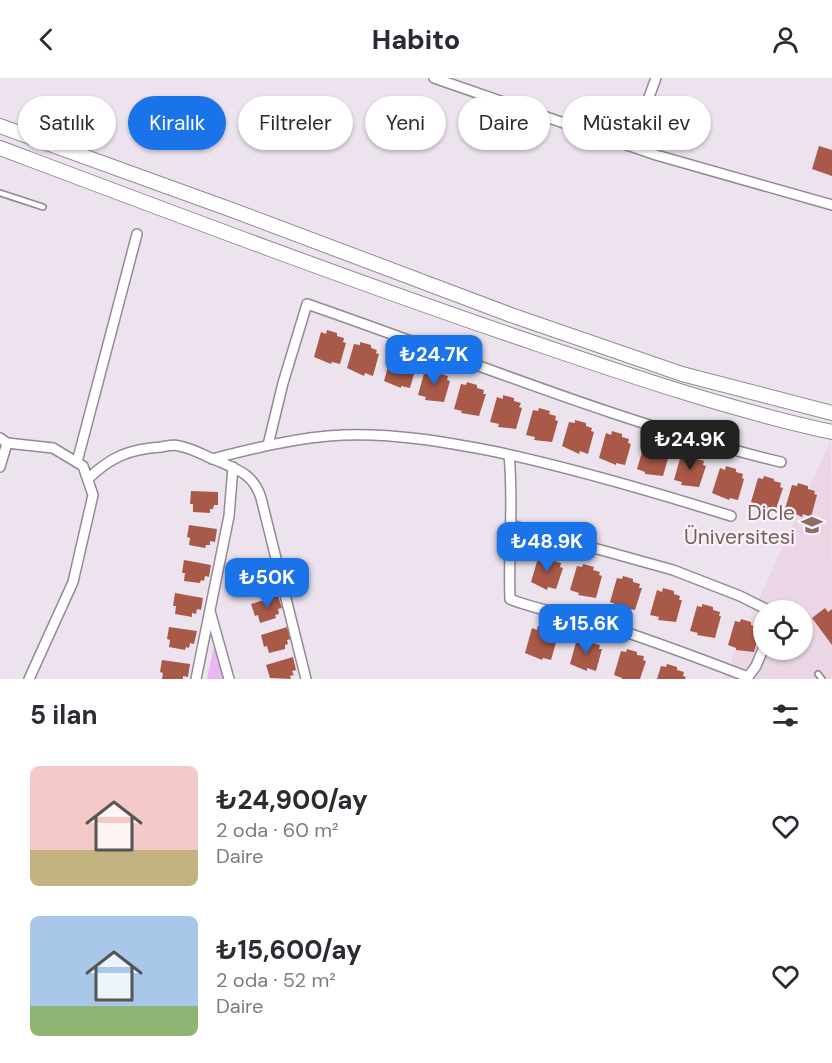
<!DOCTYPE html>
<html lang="tr">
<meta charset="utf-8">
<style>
:root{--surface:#fff;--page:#f7f7f7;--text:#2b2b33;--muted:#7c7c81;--accent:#1a73e8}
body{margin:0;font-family:"DM Sans",sans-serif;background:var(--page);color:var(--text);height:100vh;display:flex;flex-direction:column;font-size:22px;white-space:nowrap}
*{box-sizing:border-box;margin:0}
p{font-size:20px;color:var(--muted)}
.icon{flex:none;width:33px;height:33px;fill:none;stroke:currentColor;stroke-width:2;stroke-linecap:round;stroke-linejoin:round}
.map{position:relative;height:601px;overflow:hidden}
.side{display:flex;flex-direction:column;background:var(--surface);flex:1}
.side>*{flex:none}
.hud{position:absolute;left:18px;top:18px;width:796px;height:54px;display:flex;gap:12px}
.tools{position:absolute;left:753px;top:522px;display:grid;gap:12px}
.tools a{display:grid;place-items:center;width:60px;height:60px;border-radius:50%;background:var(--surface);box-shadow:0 2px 4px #0004;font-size:30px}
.price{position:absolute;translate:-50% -51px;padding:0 14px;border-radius:12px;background:var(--accent);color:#fff;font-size:20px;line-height:39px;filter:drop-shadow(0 2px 3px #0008)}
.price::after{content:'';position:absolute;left:50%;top:36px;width:18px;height:14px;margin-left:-9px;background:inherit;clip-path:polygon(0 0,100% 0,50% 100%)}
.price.current{background:#222;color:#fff}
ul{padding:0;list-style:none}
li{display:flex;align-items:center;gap:18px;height:150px;padding:0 30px}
li span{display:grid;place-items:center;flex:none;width:168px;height:120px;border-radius:9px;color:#555}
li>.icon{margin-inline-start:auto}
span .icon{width:72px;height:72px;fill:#fffc;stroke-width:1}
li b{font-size:26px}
h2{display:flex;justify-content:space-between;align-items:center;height:72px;padding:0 30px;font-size:26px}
.tag{padding:0 21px;border-radius:27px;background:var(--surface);box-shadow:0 2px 4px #0004;font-size:21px;line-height:54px}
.tag.current{background:var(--accent);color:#fff}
header{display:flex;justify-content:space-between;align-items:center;height:78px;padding:0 30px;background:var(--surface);font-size:27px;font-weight:800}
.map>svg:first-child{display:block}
.education{fill:#ead6e4;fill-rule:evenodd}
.green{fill:#e9b7f5}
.building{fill:#a95948}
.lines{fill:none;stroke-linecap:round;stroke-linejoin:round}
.lane-casing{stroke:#928a94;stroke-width:8}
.street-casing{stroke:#928a94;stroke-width:12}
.secondary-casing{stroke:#928a94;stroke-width:16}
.lane{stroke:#fff;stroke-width:4.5}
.street{stroke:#fff;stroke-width:9}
.secondary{stroke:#fff;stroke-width:14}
.labels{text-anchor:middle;stroke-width:4.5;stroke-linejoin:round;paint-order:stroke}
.education-label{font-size:21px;fill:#785e54;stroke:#f9f0fb;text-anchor:end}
</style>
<header><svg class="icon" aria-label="back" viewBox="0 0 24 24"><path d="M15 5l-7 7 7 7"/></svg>Habito<svg class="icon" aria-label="person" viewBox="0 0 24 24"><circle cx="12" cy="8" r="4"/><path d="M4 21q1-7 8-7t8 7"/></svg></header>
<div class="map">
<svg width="832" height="601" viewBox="0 0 832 601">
<rect width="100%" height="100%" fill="#ece3ee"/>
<path class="education" d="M 831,362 L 832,601 L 723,601 ZM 764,532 L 802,532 L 802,572 L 764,572 Z"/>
<path class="green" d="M 215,563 L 223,601 L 207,601 Z"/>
<path class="building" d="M 819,68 L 832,72 L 832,98 L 812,91 Z
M 327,252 L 337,255 L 337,258 L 344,260 L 343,264 L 346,265 L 340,286 L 332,284 L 331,286 L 314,279 L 321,254 L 326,256 Z
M 360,264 L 371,267 L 371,270 L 377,272 L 376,275 L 379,276 L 373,298 L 365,295 L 364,298 L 347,290 L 354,266 L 360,267 Z
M 397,276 L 407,279 L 407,282 L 414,284 L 413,288 L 416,289 L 410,310 L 401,308 L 401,310 L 384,303 L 391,278 L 396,280 Z
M 431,290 L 441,293 L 441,296 L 448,298 L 447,302 L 450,303 L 444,324 L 425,322 L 426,319 L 418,317 L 425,292 L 430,294 Z
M 467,304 L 477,307 L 477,310 L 484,312 L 483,316 L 486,316 L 479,338 L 461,335 L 462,333 L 454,331 L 461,306 L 466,307 Z
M 503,317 L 514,320 L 514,323 L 521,325 L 519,329 L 522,330 L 516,351 L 498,349 L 499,346 L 490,344 L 497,319 L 503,321 Z
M 539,330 L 550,333 L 549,336 L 556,338 L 555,342 L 558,343 L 552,364 L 534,362 L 535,359 L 526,357 L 533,332 L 538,333 Z
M 575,342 L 586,345 L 586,348 L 592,350 L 591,353 L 594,354 L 588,376 L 580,373 L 579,376 L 562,368 L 569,344 L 575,345 Z
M 612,353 L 622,356 L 622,359 L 629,361 L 628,365 L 631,366 L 625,387 L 616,385 L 616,387 L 599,380 L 606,355 L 611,357 Z
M 650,365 L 660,368 L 660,371 L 667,372 L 666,376 L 669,377 L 663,398 L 645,396 L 645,394 L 637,391 L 644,367 L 649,368 Z
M 687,375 L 697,378 L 697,381 L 704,383 L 703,387 L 706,388 L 699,409 L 681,407 L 682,404 L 674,402 L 681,377 L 686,379 Z
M 726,388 L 736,391 L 736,394 L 743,396 L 742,400 L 744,401 L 738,422 L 730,420 L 729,422 L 712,415 L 720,390 L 725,392 Z
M 764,398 L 774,401 L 774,403 L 781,405 L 780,409 L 783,410 L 776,431 L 768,429 L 767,432 L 751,424 L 758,400 L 763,401 Z
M 798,405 L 808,408 L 808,411 L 815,413 L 814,416 L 817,417 L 811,439 L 803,436 L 802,439 L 785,431 L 792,407 L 797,408 Z
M 191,413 L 218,414 L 218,427 L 214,427 L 213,431 L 210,431 L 210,435 L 193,434 L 193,426 L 190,426 Z
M 189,447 L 217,451 L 215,464 L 210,463 L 210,467 L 206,467 L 205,470 L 189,467 L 190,460 L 187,459 Z
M 544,478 L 554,481 L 554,483 L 561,485 L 560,489 L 563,490 L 556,511 L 548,509 L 547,512 L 531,504 L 538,480 L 543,481 Z
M 184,482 L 211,487 L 209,499 L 205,498 L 204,503 L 201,502 L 200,505 L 184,503 L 185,495 L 182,495 Z
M 583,486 L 594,489 L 593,492 L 600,494 L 599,497 L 602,498 L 596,520 L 578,517 L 579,515 L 570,512 L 577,488 L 582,489 Z
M 623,498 L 633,501 L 633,504 L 640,506 L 639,510 L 642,510 L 635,532 L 617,529 L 618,527 L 610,524 L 617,500 L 622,501 Z
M 663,510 L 674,513 L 674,516 L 680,518 L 679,522 L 682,522 L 676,544 L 658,542 L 659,539 L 650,537 L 657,512 L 662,514 Z
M 175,515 L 203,520 L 201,532 L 197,531 L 196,536 L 192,535 L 192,539 L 175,536 L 176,528 L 173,528 Z
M 278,518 L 282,530 L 278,531 L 279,536 L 275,537 L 276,540 L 260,545 L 258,537 L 255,538 L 251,526 Z
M 702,526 L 713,529 L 713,532 L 720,534 L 719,538 L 721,538 L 715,560 L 697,557 L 698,555 L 690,553 L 697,528 L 702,529 Z
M 825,530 L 828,534 L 832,531 L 832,567 L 812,540 Z
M 741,541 L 751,544 L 751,547 L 758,549 L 757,552 L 760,553 L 754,574 L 736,572 L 736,570 L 728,567 L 735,543 L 740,544 Z
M 538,548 L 549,551 L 548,554 L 555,556 L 554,560 L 557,561 L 551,582 L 543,580 L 542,582 L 525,575 L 532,550 L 537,552 Z
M 169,549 L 197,553 L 194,566 L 190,565 L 189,570 L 186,569 L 185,572 L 169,569 L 170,562 L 167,561 Z
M 287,549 L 291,561 L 287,562 L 288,566 L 285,567 L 285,571 L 269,575 L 267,568 L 264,569 L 261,557 Z
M 583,559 L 593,562 L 593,565 L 600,567 L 599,571 L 602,571 L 596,593 L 587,590 L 587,593 L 570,586 L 577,561 L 582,562 Z
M 627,571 L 637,574 L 637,577 L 644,578 L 643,582 L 646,583 L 640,601 L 622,601 L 622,600 L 614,597 L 621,573 L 626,574 Z
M 293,579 L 296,592 L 292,593 L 294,597 L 290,598 L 291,601 L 270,600 L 266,587 Z
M 162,582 L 190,586 L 188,599 L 183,598 L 183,601 L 162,601 L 163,595 L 160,594 Z
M 667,586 L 677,589 L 677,592 L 684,594 L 683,598 L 686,599 L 685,601 L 657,601 L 661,588 L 666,589 Z"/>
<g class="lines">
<defs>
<path id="lane" d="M 0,115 L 43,129
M 818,596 L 822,601"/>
<path id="street" d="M 434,0 L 656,77 L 832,127
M 631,68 L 656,0
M 0,360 L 7,365 L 53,370 L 83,388 L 93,417 L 73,504 L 29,601
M 268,367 L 283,305 L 307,226 C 464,280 618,345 781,384
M 509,377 C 514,425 508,472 510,521 C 536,532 564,535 591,543 C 644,559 696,579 748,599 L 756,588 L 764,569
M 212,381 C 255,370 299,359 343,357 C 394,355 447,364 497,374 C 577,391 654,414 731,438
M 77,384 L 137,156
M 0,389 L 7,365
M 88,401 C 110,379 130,371 161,369 C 167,368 174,366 179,368 C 192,370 205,378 218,383 C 239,392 254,397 261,420 L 306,601
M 511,447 L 673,492 L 740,518 L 768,532
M 210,533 L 229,601
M 196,601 L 229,438 L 233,389"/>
<path id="secondary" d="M 0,48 L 232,132 L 511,237 L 682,296 L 832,335
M 0,70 C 170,134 339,198 511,257 C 617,293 722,330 832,354"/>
</defs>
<use href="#lane" class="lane-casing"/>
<use href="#street" class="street-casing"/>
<use href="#secondary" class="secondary-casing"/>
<use href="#lane" class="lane"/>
<use href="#street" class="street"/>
<use href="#secondary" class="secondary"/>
</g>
<defs>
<symbol id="university-bare" viewBox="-9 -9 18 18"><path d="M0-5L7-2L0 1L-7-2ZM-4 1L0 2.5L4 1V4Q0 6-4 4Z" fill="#8d6e63" stroke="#f9f0fb" stroke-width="2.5" paint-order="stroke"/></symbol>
</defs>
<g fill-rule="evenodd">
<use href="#university-bare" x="797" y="432" width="30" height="30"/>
</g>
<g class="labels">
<g class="education-label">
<text x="795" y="442">Dicle<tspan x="795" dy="24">Üniversitesi</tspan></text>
</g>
</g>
</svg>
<div class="tools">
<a><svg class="icon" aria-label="locate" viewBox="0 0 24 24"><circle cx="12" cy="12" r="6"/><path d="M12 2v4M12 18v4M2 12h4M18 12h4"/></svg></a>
</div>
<b class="price" style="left:434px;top:308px">₺24.7K</b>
<b class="price current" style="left:690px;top:393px">₺24.9K</b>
<b class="price" style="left:547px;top:495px">₺48.9K</b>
<b class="price" style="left:267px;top:531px">₺50K</b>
<b class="price" style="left:586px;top:577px">₺15.6K</b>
<div class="hud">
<a class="tag">Satılık</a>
<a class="tag current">Kiralık</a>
<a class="tag">Filtreler</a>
<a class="tag">Yeni</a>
<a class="tag">Daire</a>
<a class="tag">Müstakil ev</a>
</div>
</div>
<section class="side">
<h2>5 ilan<svg class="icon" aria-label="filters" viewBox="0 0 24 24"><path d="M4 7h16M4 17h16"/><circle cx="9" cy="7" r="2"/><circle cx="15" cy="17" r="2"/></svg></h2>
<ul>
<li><span style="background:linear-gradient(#f6c9c9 70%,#c2b280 0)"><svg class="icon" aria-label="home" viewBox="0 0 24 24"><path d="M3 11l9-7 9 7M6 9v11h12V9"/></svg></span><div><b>₺24,900/ay</b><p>2 oda · 60 m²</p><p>Daire</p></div><svg class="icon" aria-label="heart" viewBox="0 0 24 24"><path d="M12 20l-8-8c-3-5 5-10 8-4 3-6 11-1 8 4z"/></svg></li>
<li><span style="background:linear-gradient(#a9c7e8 75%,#8fb573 0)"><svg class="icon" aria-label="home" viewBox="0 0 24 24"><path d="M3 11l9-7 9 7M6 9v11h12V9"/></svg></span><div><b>₺15,600/ay</b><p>2 oda · 52 m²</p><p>Daire</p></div><svg class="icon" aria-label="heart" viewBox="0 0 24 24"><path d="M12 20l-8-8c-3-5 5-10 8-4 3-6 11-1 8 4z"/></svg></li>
</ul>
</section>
